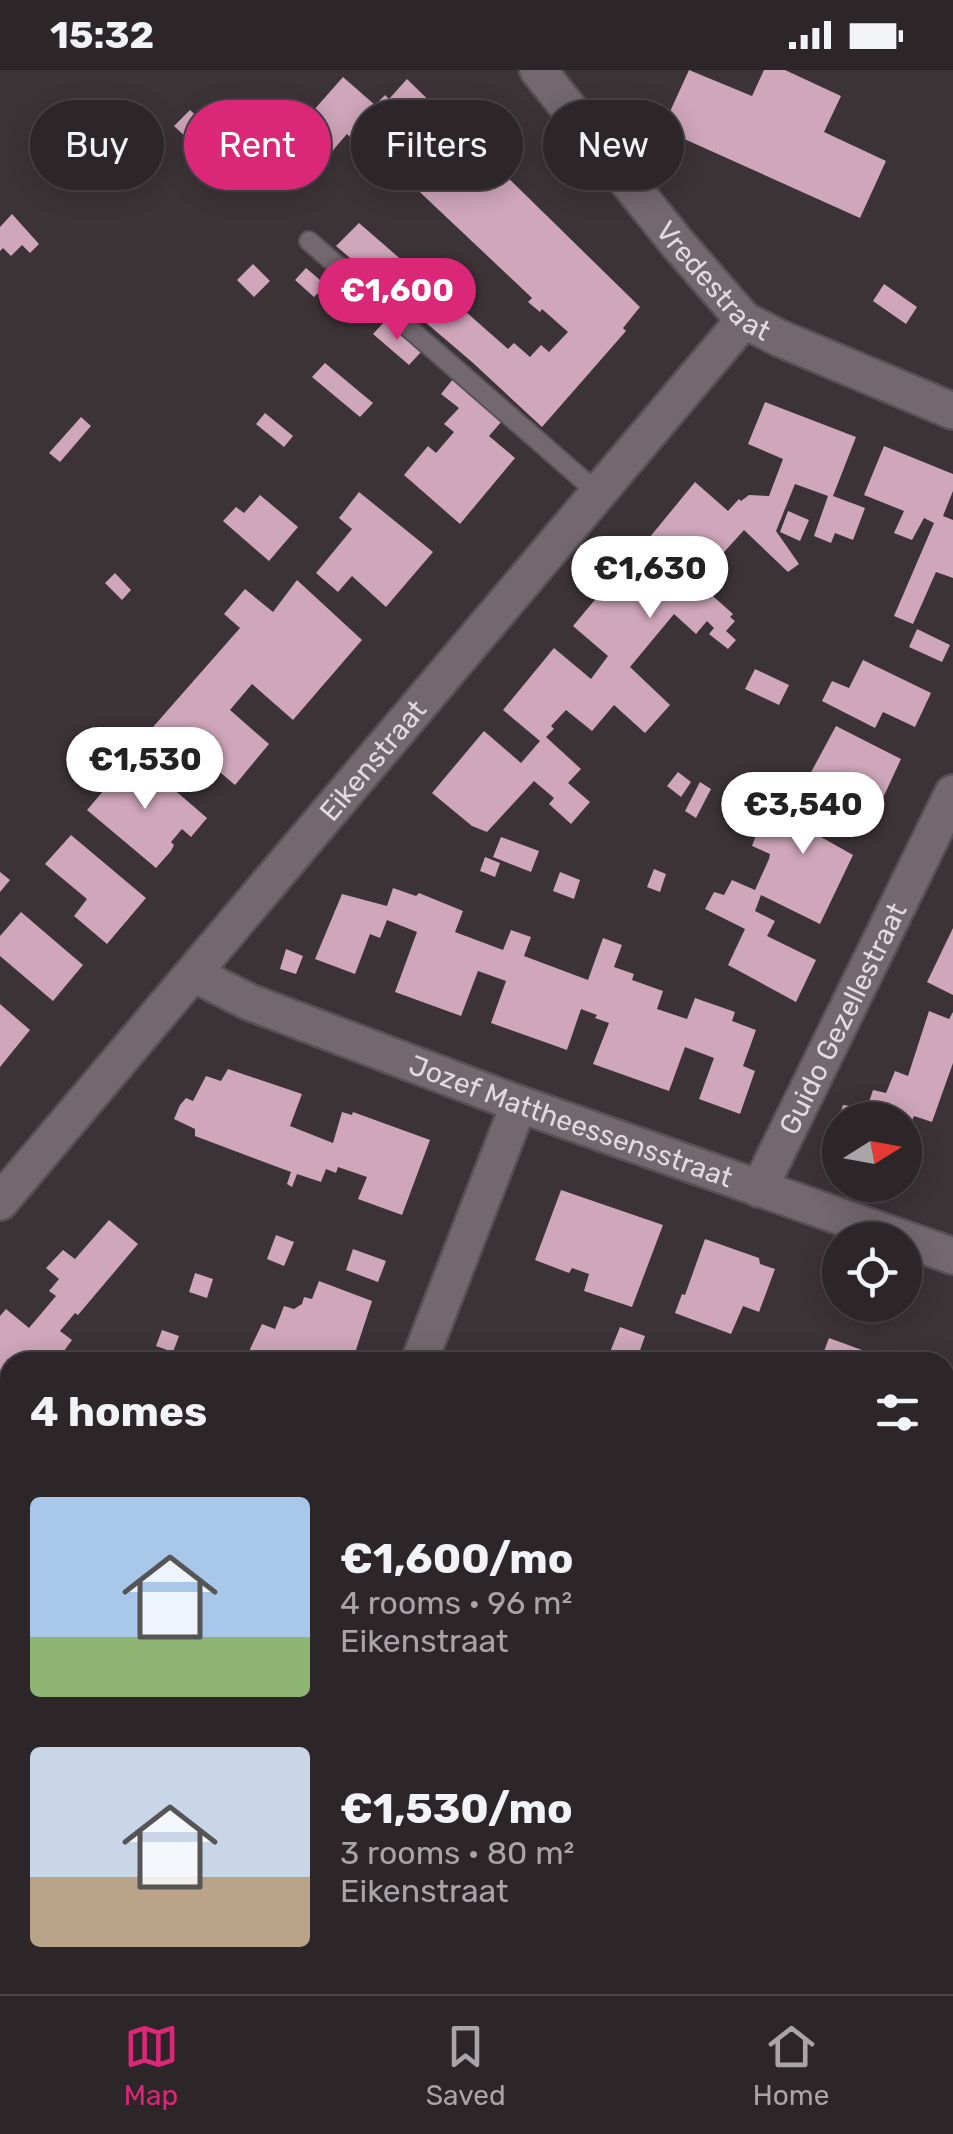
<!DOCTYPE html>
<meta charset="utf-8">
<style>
:root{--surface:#2d2629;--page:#352e31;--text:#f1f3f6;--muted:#a7a5a8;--line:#484346;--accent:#db2777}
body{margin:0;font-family:Rubik,sans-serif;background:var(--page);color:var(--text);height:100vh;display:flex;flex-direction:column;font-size:38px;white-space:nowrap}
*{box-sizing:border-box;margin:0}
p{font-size:32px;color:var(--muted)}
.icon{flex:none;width:55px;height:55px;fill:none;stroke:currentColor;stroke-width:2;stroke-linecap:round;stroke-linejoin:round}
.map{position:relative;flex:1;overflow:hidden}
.sheet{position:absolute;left:0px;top:1282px;width:955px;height:642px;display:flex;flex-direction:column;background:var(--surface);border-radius:30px 30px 0 0;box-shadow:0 5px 25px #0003,0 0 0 2px var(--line)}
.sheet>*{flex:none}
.hud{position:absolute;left:30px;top:30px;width:895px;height:90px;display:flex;gap:20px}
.needle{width:65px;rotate:79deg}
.fabs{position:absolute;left:822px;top:1032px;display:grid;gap:20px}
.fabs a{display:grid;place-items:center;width:100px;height:100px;border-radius:50%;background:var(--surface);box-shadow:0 5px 25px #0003,0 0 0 2px var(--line);font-size:50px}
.price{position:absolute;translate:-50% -85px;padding:0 22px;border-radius:35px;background:#fff;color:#222;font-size:32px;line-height:65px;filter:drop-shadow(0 2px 5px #0008)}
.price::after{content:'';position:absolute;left:50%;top:60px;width:30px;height:22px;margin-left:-15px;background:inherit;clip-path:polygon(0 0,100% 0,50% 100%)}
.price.on{background:var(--accent);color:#fff}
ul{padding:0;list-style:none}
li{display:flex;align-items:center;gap:30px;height:250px;padding:0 30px}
li span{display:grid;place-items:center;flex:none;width:280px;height:200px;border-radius:10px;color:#555}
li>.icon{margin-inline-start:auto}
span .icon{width:120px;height:120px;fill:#fffc;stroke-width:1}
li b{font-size:42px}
h2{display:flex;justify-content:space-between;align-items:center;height:120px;padding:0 30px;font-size:42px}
.tag{padding:0 35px;border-radius:45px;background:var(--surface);box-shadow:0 5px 25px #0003,0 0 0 2px var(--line);font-size:35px;line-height:90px}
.tag.on{background:var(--accent);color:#fff}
.status{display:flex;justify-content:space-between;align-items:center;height:70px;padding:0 50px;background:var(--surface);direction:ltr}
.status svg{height:28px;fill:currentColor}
.tab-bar{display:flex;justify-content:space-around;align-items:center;height:140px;border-top:2px solid var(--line);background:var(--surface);font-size:28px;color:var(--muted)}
.tab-bar a{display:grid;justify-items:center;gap:5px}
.tab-bar .on{color:var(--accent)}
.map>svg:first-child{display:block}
.building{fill:#cfa6ba}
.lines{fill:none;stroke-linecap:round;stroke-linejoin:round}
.lane-casing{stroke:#585054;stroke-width:22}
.street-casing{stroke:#585054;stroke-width:40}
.path{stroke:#8f878a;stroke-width:6;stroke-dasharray:5 8;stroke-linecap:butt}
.lane{stroke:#73686d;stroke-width:18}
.street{stroke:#73686d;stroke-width:35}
.labels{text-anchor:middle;stroke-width:10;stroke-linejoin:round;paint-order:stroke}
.street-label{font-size:28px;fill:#e2dbde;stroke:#201c1e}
</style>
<div class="status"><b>15:32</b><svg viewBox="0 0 49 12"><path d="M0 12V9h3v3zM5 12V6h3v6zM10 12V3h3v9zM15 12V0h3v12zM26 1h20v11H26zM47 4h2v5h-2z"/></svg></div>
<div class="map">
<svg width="953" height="1924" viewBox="0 0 953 1924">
<rect width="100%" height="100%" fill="#3c3337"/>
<path class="building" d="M 689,0 L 752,26 L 764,0 L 785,0 L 841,26 L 824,62 L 886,91 L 860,148 L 662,59 Z
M 343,7 L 375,35 L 385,25 L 389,29 L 407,9 L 640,237 L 623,258 L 626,261 L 542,357 L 472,292 L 336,176 L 359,153 L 404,192 L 406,189 L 508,279 L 514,273 L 530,287 L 541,275 L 549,282 L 568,262 L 542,239 L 540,242 L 528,232 L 532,228 L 388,92 L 382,98 L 347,64 L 304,114 L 290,102 L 322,64 L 306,49 Z
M 190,40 L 205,54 L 190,71 L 174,56 Z
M 12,144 L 39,174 L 30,183 L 22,175 L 11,186 L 3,178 L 0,181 L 0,157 Z
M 253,194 L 270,211 L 254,227 L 237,210 Z
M 306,198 L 326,215 L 314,227 L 295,210 Z
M 884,214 L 917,237 L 906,254 L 873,231 Z
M 385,251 L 421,282 L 409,295 L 373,264 Z
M 325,293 L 373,333 L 360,347 L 312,307 Z
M 453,309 L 502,351 L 489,366 L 515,388 L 460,454 L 404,405 L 428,376 L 436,383 L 454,362 L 444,354 L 459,338 L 441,324 Z
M 765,332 L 856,367 L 833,426 L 865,438 L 853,470 L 835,463 L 831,473 L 814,466 L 828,426 L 795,414 L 776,461 L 799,494 L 788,502 L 744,460 L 697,512 L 733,544 L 730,547 L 735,551 L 726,561 L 736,570 L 728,579 L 709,564 L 714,558 L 707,551 L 696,564 L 674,544 L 630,597 L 670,635 L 645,663 L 614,635 L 592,661 L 566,640 L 551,656 L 554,659 L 546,667 L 581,699 L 568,713 L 590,732 L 571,754 L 549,734 L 554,728 L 534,711 L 487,762 L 472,756 L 432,723 L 484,661 L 521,693 L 540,671 L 503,640 L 554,578 L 591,609 L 608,586 L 573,556 L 624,495 L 660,526 L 681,505 L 645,473 L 695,412 L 728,441 L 739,429 L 741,431 L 749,425 L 769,426 L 783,389 L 748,374 Z
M 265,343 L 293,366 L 284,377 L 256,354 Z
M 81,347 L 91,356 L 60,392 L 49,383 Z
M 884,376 L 953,404 L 953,421 L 943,446 L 953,450 L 953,508 L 936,502 L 913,554 L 894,546 L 934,453 L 924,448 L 912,470 L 894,463 L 904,441 L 864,425 Z
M 359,422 L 433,482 L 386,537 L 352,506 L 338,522 L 316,503 L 352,459 L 339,448 Z
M 260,425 L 298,457 L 269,491 L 223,451 L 236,437 L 244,443 Z
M 788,441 L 809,450 L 800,471 L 780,462 Z
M 115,503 L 131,520 L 122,530 L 105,513 Z
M 297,510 L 362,570 L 293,650 L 252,614 L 230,640 L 269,674 L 235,715 L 201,686 L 194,693 L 153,657 L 240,558 L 224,544 L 245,519 L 273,542 Z
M 917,559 L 950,575 L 942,592 L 909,577 Z
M 863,590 L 931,623 L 915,657 L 883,642 L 875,658 L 822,631 L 832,611 L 849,618 Z
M 755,599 L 789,615 L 779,635 L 745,619 Z
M 836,656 L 901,689 L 869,758 L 808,728 L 794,760 L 802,764 L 805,758 L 853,785 L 820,854 L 761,825 L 755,841 L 775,851 L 767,866 L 816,890 L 796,932 L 728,895 L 745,859 L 705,839 L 714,822 L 724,825 L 732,810 L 755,820 L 769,789 L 770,784 L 752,776 L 770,728 L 755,721 L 761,708 L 777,715 L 780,709 L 811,724 L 818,710 L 809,706 Z
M 134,685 L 207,748 L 191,767 L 182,759 L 171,772 L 174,775 L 171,781 L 156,798 L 87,740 Z
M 678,702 L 691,712 L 681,727 L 667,716 Z
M 700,712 L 711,719 L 696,748 L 685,741 Z
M 71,765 L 146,828 L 107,874 L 74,846 L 87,829 L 45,794 Z
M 501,767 L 539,781 L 531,802 L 493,787 Z
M 485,787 L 500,793 L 495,807 L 480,801 Z
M 654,799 L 666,804 L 660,822 L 647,817 Z
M 0,802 L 10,810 L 0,822 Z
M 560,802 L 580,810 L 574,829 L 553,821 Z
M 393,818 L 416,826 L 419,823 L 463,841 L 455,862 L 503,880 L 511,860 L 531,867 L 524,886 L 588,910 L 603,868 L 622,875 L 614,897 L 634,904 L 632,910 L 663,921 L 657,939 L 687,949 L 695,928 L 735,942 L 732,951 L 756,960 L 743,996 L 755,1001 L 740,1044 L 699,1029 L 714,988 L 685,977 L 669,1021 L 593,994 L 609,953 L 595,948 L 597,945 L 581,939 L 567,980 L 491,953 L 506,911 L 478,901 L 461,946 L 395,922 L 417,862 L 387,850 L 380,868 L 370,864 L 355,904 L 315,889 L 342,824 L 387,836 Z
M 21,842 L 83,895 L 53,931 L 0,886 L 0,866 Z
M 953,858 L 953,925 L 927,912 Z
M 286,879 L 303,886 L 296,904 L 280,899 Z
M 0,934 L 30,960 L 0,997 Z
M 929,941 L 949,949 L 953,942 L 953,993 L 932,1052 L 914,1046 L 909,1057 L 905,1055 L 905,1050 L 840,1050 L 840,1078 L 830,1074 L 843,1035 L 867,1038 L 873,1020 L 886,1023 L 895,1001 L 908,1006 Z
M 228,999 L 302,1024 L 290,1056 L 333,1073 L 342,1042 L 352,1045 L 353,1042 L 430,1070 L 402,1145 L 358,1129 L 367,1107 L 338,1097 L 336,1103 L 326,1099 L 321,1112 L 297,1104 L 292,1117 L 287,1114 L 291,1102 L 195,1066 L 195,1059 L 174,1049 L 180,1035 L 186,1028 L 193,1031 L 206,1006 L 221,1011 Z
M 561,1120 L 663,1155 L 632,1237 L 584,1221 L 589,1204 L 572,1198 L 569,1203 L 535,1190 Z
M 109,1150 L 138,1174 L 78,1245 L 75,1243 L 60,1261 L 72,1270 L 61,1285 L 54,1292 L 10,1292 L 10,1315 L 0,1307 L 0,1246 L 6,1239 L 29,1258 L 56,1226 L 49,1221 L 59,1209 L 46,1198 L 63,1180 L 75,1189 Z
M 276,1165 L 294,1172 L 284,1196 L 267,1189 Z
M 705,1169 L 759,1188 L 760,1194 L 775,1199 L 759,1242 L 743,1236 L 731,1264 L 675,1243 L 682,1224 L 685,1225 Z
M 353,1179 L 386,1191 L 378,1212 L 346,1200 Z
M 195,1203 L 213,1209 L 207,1228 L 189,1222 Z
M 319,1211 L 372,1231 L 352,1292 L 250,1292 L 250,1279 L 262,1254 L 275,1259 L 284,1236 L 294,1239 L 302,1234 L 304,1227 L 312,1229 Z
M 620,1257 L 645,1266 L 636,1292 L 606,1292 Z
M 162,1260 L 179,1266 L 173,1282 L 156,1276 Z
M 829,1268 L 873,1284 L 874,1292 L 820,1292 Z
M 0,1688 L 10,1691 L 3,1723 L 0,1722 Z
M 220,1915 L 327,1915 L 324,1924 L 218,1924 Z
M 360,1915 L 408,1915 L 434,1923 L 357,1924 Z"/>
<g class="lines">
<defs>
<path id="lane" d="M 309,171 L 598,423"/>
<g id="street">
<path id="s1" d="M 538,0 L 677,173 L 744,250 L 779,268 L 953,341"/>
<path id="s2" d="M 194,904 L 249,932 L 519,1034 L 953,1186"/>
<path id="s3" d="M 759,1119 L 953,723"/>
<path id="s4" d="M 0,1132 L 744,250"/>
<path d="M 419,1292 L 519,1034"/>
</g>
</defs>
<use href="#lane" class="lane-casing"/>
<use href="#street" class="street-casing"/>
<path class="path" d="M 945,1885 L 953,1885
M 180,1924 L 182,1915"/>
<use href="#lane" class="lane"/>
<use href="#street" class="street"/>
</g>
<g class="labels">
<g class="street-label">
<text dy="10" stroke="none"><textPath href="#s1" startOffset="275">Vredestraat</textPath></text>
<text dy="10" stroke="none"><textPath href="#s4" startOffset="578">Eikenstraat</textPath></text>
<text dy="10" stroke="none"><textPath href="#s3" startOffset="190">Guido Gezellestraat</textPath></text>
<text dy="10" stroke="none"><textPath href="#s2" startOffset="405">Jozef Mattheessensstraat</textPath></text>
</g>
</g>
</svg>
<div class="fabs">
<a><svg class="needle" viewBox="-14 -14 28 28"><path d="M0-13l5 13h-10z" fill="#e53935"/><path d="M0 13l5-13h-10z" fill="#a7a5a8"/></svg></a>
<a><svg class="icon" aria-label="locate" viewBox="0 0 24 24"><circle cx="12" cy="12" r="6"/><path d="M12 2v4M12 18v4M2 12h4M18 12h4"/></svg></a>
</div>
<b class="price on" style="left:397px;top:273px">€1,600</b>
<b class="price" style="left:650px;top:551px">€1,630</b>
<b class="price" style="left:145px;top:742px">€1,530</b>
<b class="price" style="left:803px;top:787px">€3,540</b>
<div class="hud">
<a class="tag">Buy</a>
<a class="tag on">Rent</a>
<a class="tag">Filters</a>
<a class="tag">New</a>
</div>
<section class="sheet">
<h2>4 homes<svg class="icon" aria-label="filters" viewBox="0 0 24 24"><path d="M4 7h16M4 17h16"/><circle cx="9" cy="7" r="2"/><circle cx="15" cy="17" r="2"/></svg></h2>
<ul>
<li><span style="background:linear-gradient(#a9c7e8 70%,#8fb573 0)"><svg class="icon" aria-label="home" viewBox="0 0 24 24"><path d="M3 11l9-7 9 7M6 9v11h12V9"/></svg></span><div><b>€1,600/mo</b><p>4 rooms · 96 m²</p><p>Eikenstraat</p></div></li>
<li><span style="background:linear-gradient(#c9d6e8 65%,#b9a48a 0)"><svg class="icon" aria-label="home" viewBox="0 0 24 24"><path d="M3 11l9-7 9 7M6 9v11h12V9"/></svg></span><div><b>€1,530/mo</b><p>3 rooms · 80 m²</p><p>Eikenstraat</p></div></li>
</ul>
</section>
</div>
<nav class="tab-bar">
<a class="on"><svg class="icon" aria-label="map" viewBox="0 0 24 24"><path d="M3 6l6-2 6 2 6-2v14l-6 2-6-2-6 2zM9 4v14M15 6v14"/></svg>Map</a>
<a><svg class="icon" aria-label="saved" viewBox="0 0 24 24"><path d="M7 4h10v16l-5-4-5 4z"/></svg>Saved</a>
<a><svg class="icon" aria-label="home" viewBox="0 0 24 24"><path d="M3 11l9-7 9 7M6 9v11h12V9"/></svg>Home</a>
</nav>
